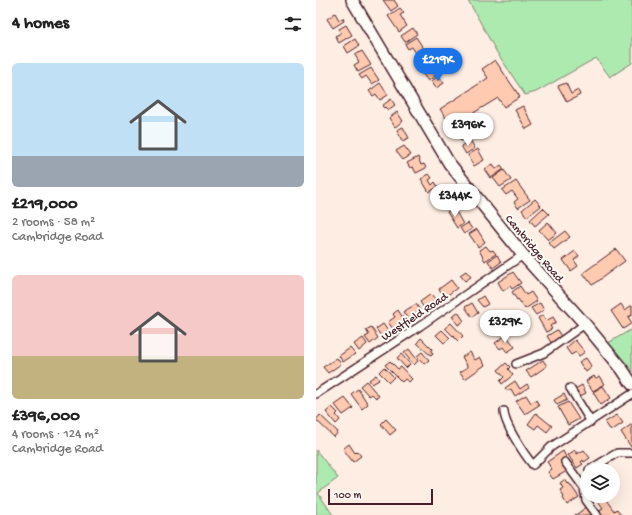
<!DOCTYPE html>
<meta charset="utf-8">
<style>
:root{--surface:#fff;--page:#f6f6f6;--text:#222;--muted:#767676;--accent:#1a73e8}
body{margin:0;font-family:"Gochi Hand",sans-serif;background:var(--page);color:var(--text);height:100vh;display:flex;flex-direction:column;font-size:15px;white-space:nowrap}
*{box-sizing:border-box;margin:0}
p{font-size:13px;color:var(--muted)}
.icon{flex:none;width:22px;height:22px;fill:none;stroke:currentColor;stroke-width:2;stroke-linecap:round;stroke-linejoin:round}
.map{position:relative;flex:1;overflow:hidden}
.drawer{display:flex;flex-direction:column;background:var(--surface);width:316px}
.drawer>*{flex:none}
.buttons{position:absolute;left:264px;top:463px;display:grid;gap:8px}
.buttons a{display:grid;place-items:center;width:40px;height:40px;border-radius:50%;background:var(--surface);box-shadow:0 4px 16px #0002;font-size:20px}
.scale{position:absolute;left:12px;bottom:10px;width:105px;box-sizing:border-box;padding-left:4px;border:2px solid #4a1f2b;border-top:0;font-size:11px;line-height:14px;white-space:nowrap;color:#4a1f2b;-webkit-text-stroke:3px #fdfcf7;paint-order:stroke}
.price{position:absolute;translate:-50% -34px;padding:0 9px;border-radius:14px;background:#fff;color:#222;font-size:13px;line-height:26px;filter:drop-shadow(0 1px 2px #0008)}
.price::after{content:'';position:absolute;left:50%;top:24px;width:12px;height:9px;margin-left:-6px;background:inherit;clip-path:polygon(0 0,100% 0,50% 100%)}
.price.selected{background:var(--accent);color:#fff}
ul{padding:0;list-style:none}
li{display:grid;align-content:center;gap:8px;height:212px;padding:0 12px}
li span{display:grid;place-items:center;height:124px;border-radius:6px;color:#555}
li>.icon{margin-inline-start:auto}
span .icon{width:72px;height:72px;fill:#fffc;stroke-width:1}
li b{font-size:17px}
h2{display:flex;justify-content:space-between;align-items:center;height:48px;padding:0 12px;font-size:17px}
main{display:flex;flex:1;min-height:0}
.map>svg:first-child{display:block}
.green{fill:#adeab0;stroke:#7c846e}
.building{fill:#ffcab0;stroke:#4a1f2b}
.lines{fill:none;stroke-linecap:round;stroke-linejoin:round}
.street-casing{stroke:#4a1f2b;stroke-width:10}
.primary-casing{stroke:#4a1f2b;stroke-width:14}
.street{stroke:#fdfcf7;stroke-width:7}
.primary{stroke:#fdfcf7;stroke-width:11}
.labels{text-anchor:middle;stroke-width:4;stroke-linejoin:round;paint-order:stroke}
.street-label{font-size:12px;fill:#4a1f2b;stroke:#fdfcf7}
</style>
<main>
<section class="drawer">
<h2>4 homes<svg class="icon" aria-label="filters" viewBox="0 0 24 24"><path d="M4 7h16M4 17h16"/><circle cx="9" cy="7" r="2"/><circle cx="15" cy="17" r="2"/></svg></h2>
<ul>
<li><span style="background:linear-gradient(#bfe0f5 75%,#9aa5b1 0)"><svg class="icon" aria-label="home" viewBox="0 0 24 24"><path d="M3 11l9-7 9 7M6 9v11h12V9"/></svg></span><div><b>£219,000</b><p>2 rooms · 58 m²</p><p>Cambridge Road</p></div></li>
<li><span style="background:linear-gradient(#f6c9c9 65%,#c2b280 0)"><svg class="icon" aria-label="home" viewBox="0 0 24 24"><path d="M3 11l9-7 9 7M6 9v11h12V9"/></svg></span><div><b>£396,000</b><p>4 rooms · 124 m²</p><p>Cambridge Road</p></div></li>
</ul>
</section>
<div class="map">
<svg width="316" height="515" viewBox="0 0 316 515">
<rect width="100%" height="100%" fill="#feede2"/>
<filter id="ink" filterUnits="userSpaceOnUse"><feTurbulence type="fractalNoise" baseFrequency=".025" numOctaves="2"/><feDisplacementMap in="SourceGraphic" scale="8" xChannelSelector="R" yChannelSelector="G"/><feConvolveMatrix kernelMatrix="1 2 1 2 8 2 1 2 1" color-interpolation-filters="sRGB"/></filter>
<g filter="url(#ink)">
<path class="green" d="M 152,0 L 316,0 L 316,63 L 294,77 L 280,58 L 220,92 L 209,95 L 180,51 Z
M 316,329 L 316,376 L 292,343 Z
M 0,450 L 22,478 L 2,493 L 17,515 L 0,515 Z"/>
<path class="building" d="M 67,0 L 78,0 L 82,6 L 75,11 Z
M 84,8 L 88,13 L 84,15 L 91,26 L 83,32 L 72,16 Z
M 19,13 L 23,20 L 27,18 L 28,21 L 17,28 L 11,19 Z
M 30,25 L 36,35 L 23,43 L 19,36 L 25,33 L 23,29 Z
M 97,28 L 101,34 L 89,42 L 85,36 Z
M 100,37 L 110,52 L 102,56 L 96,47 L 92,49 L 89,44 Z
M 39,39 L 43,46 L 32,53 L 28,46 Z
M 46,51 L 55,65 L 42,72 L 38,65 L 43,62 L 39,55 Z
M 110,53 L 113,58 L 109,61 L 111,65 L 103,70 L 97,61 Z
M 179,60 L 204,97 L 188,107 L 182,98 L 151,117 L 160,131 L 145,141 L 124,109 L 172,78 L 166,69 Z
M 116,66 L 122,74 L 112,81 L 106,73 Z
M 55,68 L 63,80 L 56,84 L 50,76 L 46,79 L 43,75 Z
M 123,76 L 128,83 L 120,88 L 115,81 Z
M 64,83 L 72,95 L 64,100 L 60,94 L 57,96 L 53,91 Z
M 250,83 L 255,94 L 262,90 L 264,95 L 251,102 L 242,86 Z
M 75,99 L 79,105 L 72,110 L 69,107 L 68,108 L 66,106 Z
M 207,106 L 217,125 L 210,129 L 199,110 Z
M 81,112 L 87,121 L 79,127 L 73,118 Z
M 87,127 L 93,138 L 86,141 L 81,130 Z
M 154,140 L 159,148 L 150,154 L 145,146 Z
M 88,146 L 95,155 L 87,160 L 80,151 Z
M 162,149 L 168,160 L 158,166 L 152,155 Z
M 102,157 L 105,165 L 108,164 L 110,168 L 100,173 L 97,167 L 94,168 L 91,163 Z
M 177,164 L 180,169 L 185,165 L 188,169 L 175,178 L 169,169 Z
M 188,170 L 195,180 L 184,187 L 177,178 Z
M 113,174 L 116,178 L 113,180 L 116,185 L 119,182 L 122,187 L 113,192 L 105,179 Z
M 200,181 L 214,200 L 202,208 L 198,202 L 202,199 L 196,191 L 190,195 L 186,190 Z
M 125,191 L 133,205 L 126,209 L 117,196 Z
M 219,199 L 225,206 L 211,217 L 206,210 Z
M 138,208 L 147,224 L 141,228 L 131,212 Z
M 227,208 L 233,214 L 219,226 L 214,220 Z
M 232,222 L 241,233 L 232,240 L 223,230 Z
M 152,223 L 156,229 L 148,234 L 144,228 Z
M 161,229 L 169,242 L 162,247 L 153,234 Z
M 249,231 L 254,237 L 238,249 L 233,243 Z
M 170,246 L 174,251 L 177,250 L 180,254 L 169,261 L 163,250 Z
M 300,249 L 309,261 L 276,285 L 267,273 Z
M 259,251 L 263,256 L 258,260 L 262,266 L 255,271 L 247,260 Z
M 181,255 L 185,262 L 177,268 L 172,261 Z
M 150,271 L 155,277 L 149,281 L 144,275 Z
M 197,272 L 205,283 L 196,289 L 194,286 L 187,291 L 182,282 Z
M 135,280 L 141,288 L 129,297 L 123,289 Z
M 204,286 L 210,295 L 215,292 L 221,301 L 209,309 L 202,299 L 201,300 L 196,292 Z
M 115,294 L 120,300 L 108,308 L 104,302 Z
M 167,296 L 172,304 L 167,307 L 161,300 Z
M 156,303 L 162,313 L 156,317 L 149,307 Z
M 224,303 L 228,310 L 220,315 L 215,308 Z
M 100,304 L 104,310 L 92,319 L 87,312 Z
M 305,304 L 309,310 L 316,305 L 316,315 L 312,317 L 316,323 L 307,329 L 295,311 Z
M 82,310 L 89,321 L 77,329 L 72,322 L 79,317 L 77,314 Z
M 142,312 L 148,321 L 142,325 L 136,316 Z
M 227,315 L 230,321 L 237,317 L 240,322 L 234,326 L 236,329 L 230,332 L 222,318 Z
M 135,323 L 147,336 L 142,341 L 129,328 Z
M 67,324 L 72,331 L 65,336 L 60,329 Z
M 55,327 L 62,338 L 54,344 L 49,337 L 53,335 L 50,330 Z
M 126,330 L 134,338 L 128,343 L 120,335 Z
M 241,330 L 246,338 L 236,344 L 231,336 Z
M 190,335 L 199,347 L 191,352 L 187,347 L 184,349 L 179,343 Z
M 47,338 L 51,344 L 43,351 L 38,344 Z
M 105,338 L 116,349 L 115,351 L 117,354 L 115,356 L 101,343 Z
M 259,340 L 269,352 L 263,356 L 260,352 L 255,355 L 250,348 Z
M 34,348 L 39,354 L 27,362 L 23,356 Z
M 93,349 L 102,361 L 98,365 L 88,353 Z
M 106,352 L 113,360 L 108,364 L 101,356 Z
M 154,352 L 159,360 L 164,357 L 169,365 L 149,379 L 144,372 L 152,367 L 146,357 Z
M 85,354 L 94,364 L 90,368 L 81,358 Z
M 21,358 L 25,364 L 12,373 L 7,367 Z
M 270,358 L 276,367 L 270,372 L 263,362 Z
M 227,360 L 231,366 L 215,377 L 210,371 Z
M 74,361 L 82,369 L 85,367 L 96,379 L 93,382 L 89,379 L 86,382 L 69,365 Z
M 190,363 L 194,367 L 192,369 L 197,375 L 186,384 L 184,381 L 188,377 L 182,370 Z
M 68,367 L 78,377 L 73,382 L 63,372 Z
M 60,375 L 63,380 L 56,384 L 53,380 Z
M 278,376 L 280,378 L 284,376 L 289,384 L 277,391 L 270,381 Z
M 50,381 L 63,396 L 60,398 L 56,394 L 53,396 L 44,386 Z
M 199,381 L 204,389 L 211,384 L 213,387 L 199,396 L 195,389 L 191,391 L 189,388 Z
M 266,385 L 270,393 L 264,396 L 259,389 Z
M 287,386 L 295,398 L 285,405 L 277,392 Z
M 42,389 L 52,404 L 46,409 L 35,394 Z
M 248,394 L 251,400 L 241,405 L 238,400 Z
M 210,395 L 215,403 L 220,400 L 223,405 L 209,414 L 200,401 Z
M 29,398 L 37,408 L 27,415 L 19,405 Z
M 252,402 L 263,419 L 252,425 L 242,407 Z
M 16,407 L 22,413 L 20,415 L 24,420 L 20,424 L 10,412 Z
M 220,413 L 236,426 L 231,432 L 222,425 L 219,429 L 212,424 Z
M 4,415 L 22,432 L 18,437 L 0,420 Z
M 301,415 L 307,423 L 295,431 L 289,422 Z
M 70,419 L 80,430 L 74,435 L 65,424 Z
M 316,424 L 316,447 L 315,447 L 305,432 Z
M 33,444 L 39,453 L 41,451 L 45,456 L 37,462 L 27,449 Z
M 259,450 L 261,454 L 268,450 L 274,458 L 268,462 L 267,460 L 265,462 L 267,464 L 261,468 L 252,455 Z
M 247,451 L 250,457 L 244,461 L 251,471 L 237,479 L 232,472 L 236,469 L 231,462 Z
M 249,479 L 252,484 L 253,483 L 263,497 L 251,505 L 247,498 L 248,497 L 244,490 L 247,488 L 244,483 Z
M 288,497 L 298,511 L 300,509 L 305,515 L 287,515 L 283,510 L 287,508 L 282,501 Z
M 272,506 L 278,515 L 258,515 L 261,514 Z"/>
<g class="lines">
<defs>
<path id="street" d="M 200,364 L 228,353 L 269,324
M 254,388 L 275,422
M 0,394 L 104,326 L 207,255
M 188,411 C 188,424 208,454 217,465 L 235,447 L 316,394
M 249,462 L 268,488 L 270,500 L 281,515
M 273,470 L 301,453 L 316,453"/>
<path id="primary" d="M 36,0 L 133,163 L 207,255 L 269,324 L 306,369 L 316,384"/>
</defs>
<use href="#street" class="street-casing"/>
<use href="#primary" class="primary-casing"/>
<use href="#street" class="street"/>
<use href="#primary" class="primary"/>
</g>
</g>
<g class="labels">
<g class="street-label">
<text transform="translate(219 248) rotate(50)" y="4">Cambridge Road</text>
<text transform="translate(98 316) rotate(-34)" y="4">Westfield Road</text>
</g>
</g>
</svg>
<div class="buttons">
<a><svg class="icon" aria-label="layers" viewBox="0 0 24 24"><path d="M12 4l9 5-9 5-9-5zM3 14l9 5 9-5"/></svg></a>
</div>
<div class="scale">100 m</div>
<b class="price selected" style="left:122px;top:82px">£219K</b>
<b class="price" style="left:152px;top:147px">£396K</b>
<b class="price" style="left:139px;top:218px">£344K</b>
<b class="price" style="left:189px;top:344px">£329K</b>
</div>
</main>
